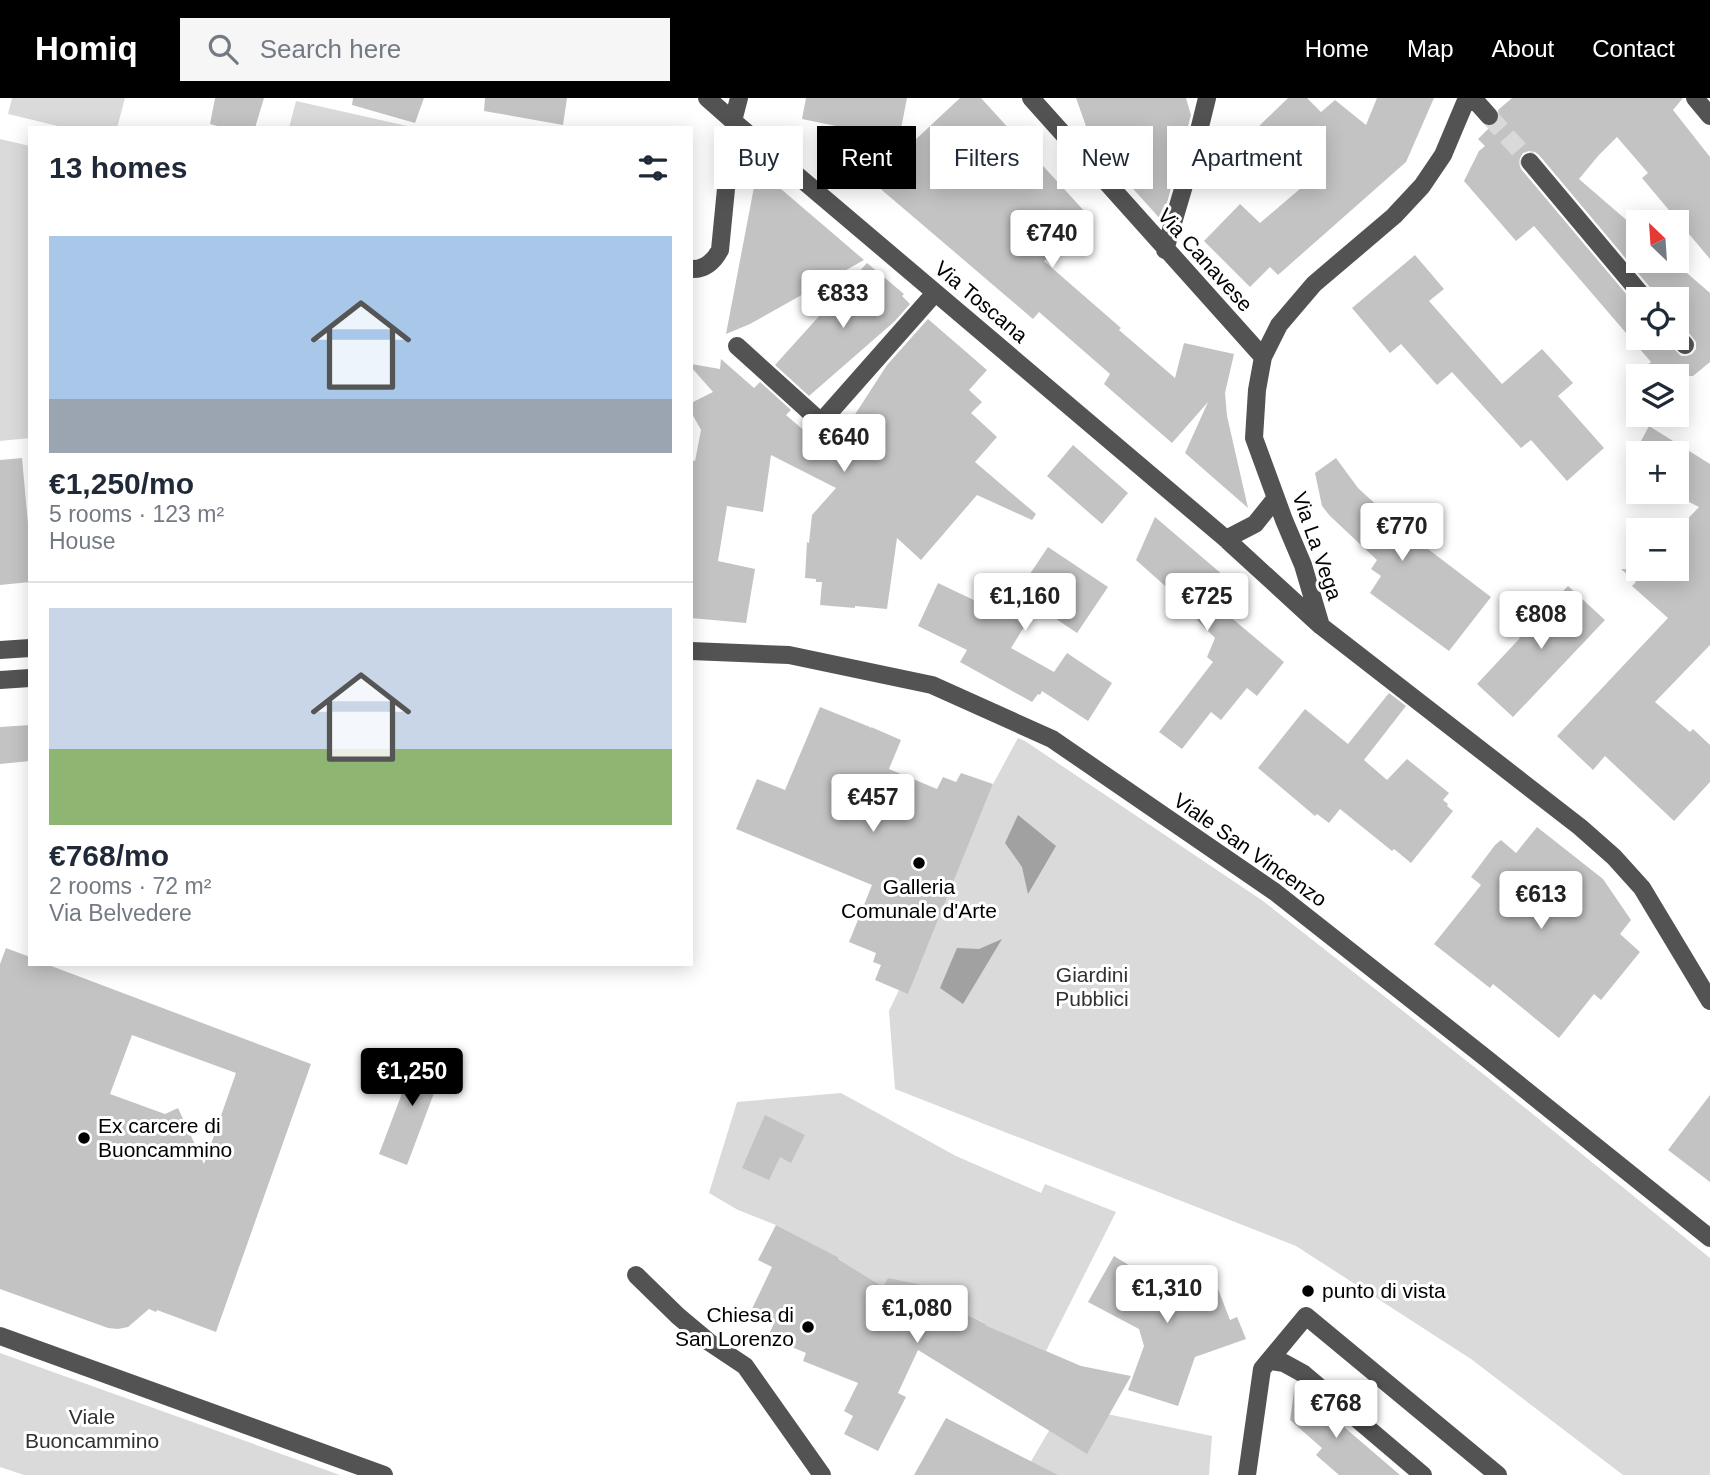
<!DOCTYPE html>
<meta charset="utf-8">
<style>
:root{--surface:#fff;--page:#f6f6f7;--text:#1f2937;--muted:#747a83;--line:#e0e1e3;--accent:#000}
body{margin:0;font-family:Arial,sans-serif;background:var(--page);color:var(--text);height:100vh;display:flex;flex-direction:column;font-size:26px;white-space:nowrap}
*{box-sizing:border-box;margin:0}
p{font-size:23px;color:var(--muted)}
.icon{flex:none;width:38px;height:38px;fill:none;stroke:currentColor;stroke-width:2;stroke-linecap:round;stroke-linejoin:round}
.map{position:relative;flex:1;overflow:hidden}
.sheet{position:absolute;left:28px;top:28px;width:665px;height:840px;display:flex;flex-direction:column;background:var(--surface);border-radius:0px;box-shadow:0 4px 18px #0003}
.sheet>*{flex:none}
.top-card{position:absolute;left:714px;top:28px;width:665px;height:63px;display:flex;gap:14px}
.needle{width:46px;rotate:335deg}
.fabs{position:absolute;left:1626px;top:112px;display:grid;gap:14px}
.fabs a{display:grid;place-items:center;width:63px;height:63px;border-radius:0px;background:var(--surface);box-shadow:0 4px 18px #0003;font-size:35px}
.price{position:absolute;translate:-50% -60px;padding:0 16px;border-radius:7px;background:#fff;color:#222;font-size:23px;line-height:46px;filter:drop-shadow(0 2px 4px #0008)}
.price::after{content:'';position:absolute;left:50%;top:42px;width:21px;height:16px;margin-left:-10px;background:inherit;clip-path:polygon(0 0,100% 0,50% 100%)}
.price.on{background:var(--accent);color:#fff}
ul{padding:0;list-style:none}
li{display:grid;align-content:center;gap:14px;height:371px;padding:0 21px}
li+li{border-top:2px solid var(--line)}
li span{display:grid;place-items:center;height:217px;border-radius:0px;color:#555}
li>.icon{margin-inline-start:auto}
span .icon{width:126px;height:126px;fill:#fffc;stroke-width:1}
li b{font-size:30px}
h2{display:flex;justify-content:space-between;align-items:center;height:84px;padding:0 21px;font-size:30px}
.pill{padding:0 24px;border-radius:0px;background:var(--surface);box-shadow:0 4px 18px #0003;font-size:24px;line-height:63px}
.pill.on{background:var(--accent);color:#fff}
header{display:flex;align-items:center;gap:42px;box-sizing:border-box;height:98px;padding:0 35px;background:var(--accent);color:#fff}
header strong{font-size:33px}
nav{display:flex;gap:38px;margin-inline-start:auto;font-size:24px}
.search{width:490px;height:63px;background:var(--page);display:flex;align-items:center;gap:18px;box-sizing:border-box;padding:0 24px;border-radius:0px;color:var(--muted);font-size:26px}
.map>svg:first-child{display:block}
.green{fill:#dadada}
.water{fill:#a1a1a1}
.building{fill:#c3c3c3;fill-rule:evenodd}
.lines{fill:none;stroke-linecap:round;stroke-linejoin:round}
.minor-tunnel{stroke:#d9d9d9;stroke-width:18;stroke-dasharray:18 9;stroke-linecap:butt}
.minor{stroke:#535353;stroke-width:18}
.poi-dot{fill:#000;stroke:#fff;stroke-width:2.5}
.labels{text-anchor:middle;stroke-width:6;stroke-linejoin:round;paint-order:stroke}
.street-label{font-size:21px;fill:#000;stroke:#fff}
.poi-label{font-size:21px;fill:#000;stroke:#fff;text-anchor:start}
.park-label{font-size:21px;fill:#313131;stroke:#fff}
</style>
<header>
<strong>Homiq</strong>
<div class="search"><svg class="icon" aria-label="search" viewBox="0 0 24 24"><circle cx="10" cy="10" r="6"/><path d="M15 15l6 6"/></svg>Search here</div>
<nav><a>Home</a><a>Map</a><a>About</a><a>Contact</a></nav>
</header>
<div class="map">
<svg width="1710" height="1377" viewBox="0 0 1710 1377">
<rect width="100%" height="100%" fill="#fff"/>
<path class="green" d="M 12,0 L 125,0 L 117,30 L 66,30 L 8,16 Z
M 296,3 L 416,30 L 289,30 Z
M 0,41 L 30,48 L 30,340 L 0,343 Z
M 1018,640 L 1025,643 L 1263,803 L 1487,979 L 1710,1160 L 1710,1377 L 1623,1377 L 1471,1261 L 1296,1148 L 895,991 L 889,913 L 899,892 L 908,895 L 993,686 Z
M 841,995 L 956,1058 L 1041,1095 L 1045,1086 L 1116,1114 L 1046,1253 L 985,1227 L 985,1225 L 958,1212 L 965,1197 L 875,1204 L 873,1183 L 838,1161 L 838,1159 L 776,1127 L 738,1112 L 709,1095 L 737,1004 Z
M 0,1255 L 340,1377 L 24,1377 L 0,1369 Z
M 1064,1307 L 1212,1338 L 1209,1377 L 1023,1377 Z"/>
<path class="water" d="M 1018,717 L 1056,748 L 1028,796 L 1022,769 L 1005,745 Z
M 1002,841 L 963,906 L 940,890 L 957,850 L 979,851 Z"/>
<path class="building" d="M 215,0 L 264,0 L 255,30 L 225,30 L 210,26 Z
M 353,0 L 424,0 L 415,25 L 352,7 Z
M 485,0 L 567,0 L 563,27 L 484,13 Z
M 806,0 L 907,0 L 899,41 L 802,21 Z
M 960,0 L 981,0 L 1086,115 L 1068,131 L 1073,137 L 1044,163 L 1121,230 L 1119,232 L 1175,280 L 1184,245 L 1234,256 L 1225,295 L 1227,318 L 1248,410 L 1185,355 L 1208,304 L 1172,345 L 1104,286 L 1110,276 L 1039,214 L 1033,221 L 876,87 L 917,44 L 914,43 Z
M 1076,0 L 1186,0 L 1191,17 L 1162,123 L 1092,45 Z
M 1288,0 L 1307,0 L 1321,14 L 1335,2 L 1366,27 L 1377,0 L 1434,0 L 1406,64 L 1278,177 L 1270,169 L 1250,189 L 1204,143 L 1240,106 L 1260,125 L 1301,90 L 1283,72 L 1291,64 L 1257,30 Z
M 1512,0 L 1683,0 L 1673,12 L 1710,59 L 1710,161 L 1642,80 L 1648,75 L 1617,39 L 1598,58 L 1579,81 L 1638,132 L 1638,163 L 1673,163 L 1710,195 L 1710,264 L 1693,278 L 1634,278 L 1651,264 L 1534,128 L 1516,143 L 1464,83 L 1479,53 L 1485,48 L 1478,41 L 1490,29 L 1497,26 L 1500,21 L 1498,12 ZM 1529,53 L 1535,54 L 1539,57 L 1654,194 L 1656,201 L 1676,201 L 1676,226 L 1684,229 L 1696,244 L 1696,251 L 1692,256 L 1687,258 L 1681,258 L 1668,245 L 1665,240 L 1638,240 L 1638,210 L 1521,71 L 1519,65 L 1520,60 L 1523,55 Z
M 767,79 L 864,162 L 750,226 L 726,236 L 754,89 L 757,83 Z
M 1415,157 L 1444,191 L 1429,203 L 1502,286 L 1542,251 L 1573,285 L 1558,298 L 1604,350 L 1567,383 L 1531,342 L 1521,350 L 1452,274 L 1437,287 L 1401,246 L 1390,255 L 1352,210 Z
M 867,165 L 904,196 L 902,198 L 910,206 L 895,223 L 809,298 L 775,267 Z
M 928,221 L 987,272 L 969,292 L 982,304 L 971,315 L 997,339 L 975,364 L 1036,416 L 1032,422 L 977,397 L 921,462 L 897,440 L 887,511 L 855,508 L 855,510 L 820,507 L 822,484 L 816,484 L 816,481 L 805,480 L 807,444 L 809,445 L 812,417 L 836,390 L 771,357 L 763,414 L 727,408 L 718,463 L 755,471 L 746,525 L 691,520 L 691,362 L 695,363 L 701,332 L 691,314 L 691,305 L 713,294 L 691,269 L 691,266 L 720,271 L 721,261 L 754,290 L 760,284 L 791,312 L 786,317 L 830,355 L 887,267 Z
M 1649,328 L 1710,366 L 1710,547 L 1655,604 L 1690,634 L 1693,631 L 1710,647 L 1710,684 L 1674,723 L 1605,658 L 1593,672 L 1557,638 L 1668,520 L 1632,488 L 1636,484 L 1621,471 L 1676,471 L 1676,433 L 1699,409 L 1671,395 L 1676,394 L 1676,355 L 1638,355 L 1638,361 L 1633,358 Z
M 1073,347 L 1128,395 L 1102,426 L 1047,378 Z
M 22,360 L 28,426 L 30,426 L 30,484 L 0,487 L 0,362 Z
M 1336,360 L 1358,390 L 1407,435 L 1491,499 L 1449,553 L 1370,495 L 1381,478 L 1371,471 L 1377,462 L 1330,418 L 1322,408 L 1315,375 Z
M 1155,419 L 1244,495 L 1228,517 L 1284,564 L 1257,598 L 1247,590 L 1221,622 L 1211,614 L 1182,651 L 1159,634 L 1213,564 L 1207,559 L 1215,540 L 1197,522 L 1200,519 L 1136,462 Z
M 1048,449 L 1108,489 L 1077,535 L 1037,508 L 1011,550 L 1054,574 L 1067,555 L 1112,585 L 1088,623 L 1042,593 L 1040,597 L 1038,596 L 1032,604 L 960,564 L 967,552 L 918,528 L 938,485 L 1003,516 Z
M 1568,488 L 1605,522 L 1513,619 L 1477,586 L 1520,540 L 1517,537 L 1539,514 L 1541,517 Z
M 1389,595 L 1406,608 L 1364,662 L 1387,682 L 1407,661 L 1449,695 L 1443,702 L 1448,706 L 1447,708 L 1453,713 L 1411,765 L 1394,751 L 1392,753 L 1340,711 L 1329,725 L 1317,716 L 1315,718 L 1258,670 L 1305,611 L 1348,646 Z
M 820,609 L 870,629 L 870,631 L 871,629 L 901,642 L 889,671 L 937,691 L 943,679 L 956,684 L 961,675 L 993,686 L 908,896 L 875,882 L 881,867 L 873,864 L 876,855 L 849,844 L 872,787 L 736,731 L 757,681 L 785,692 Z
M 30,627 L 30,663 L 0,666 L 0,629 Z
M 1537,729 L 1603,781 L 1631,822 L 1620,836 L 1640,854 L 1601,902 L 1594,896 L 1559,940 L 1493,886 L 1490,890 L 1434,846 L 1481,787 L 1471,779 L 1495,747 L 1501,742 L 1516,755 Z
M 6,850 L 30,859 L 30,866 L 46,866 L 311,966 L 216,1234 L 157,1212 L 156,1214 L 149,1211 L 128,1229 L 118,1231 L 108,1230 L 0,1191 L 0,866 ZM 132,937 L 236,975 L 204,1066 L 178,1010 L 165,1016 L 110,996 Z
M 418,953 L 446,963 L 407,1067 L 379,1056 Z
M 1710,997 L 1710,1084 L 1668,1052 Z
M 765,1017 L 805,1037 L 791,1065 L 780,1059 L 769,1082 L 742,1070 Z
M 776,1127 L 838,1159 L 838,1161 L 883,1189 L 888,1180 L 966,1196 L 958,1212 L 986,1226 L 985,1227 L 1081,1268 L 1131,1278 L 1087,1356 L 918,1252 L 898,1295 L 906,1299 L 878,1353 L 844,1336 L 853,1318 L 844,1313 L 858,1285 L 803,1263 L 806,1255 L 768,1239 L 774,1225 L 750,1215 L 772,1169 L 758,1162 Z
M 1114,1158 L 1166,1190 L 1211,1173 L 1230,1222 L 1237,1219 L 1246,1241 L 1195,1259 L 1178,1308 L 1128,1292 L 1144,1248 L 1139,1231 L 1088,1204 Z
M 1295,1287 L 1400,1377 L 1339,1377 L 1316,1357 L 1322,1350 L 1290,1322 Z
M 946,1320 L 1058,1377 L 914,1377 Z"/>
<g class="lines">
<path class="minor-tunnel" d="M 1489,18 L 1530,64"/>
<path class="minor" d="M 707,0 L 733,23 L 1226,441 L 1321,528 L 1580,729 L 1614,759 L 1642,790 L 1710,903
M 1031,0 L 1263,259
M 1473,0 L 1489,18
M 1695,0 L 1710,18
M 733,23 L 739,0
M 1530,64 L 1645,201
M 1165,152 L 1193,57 L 1207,0
M 691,171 C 705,172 714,163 720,152 L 730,50 L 745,34
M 1676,237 L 1685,247
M 737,248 L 821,324 L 935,195
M 1226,441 L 1255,426 L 1276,400
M 1321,528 L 1303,467 L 1284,422 L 1254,340 L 1257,292 L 1263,259 L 1279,227 L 1314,186 L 1394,118 L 1422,88 L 1443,57 L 1467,0
M 0,552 L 30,550
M 691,553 L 789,557 L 932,587 L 1052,641 L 1275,794 L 1482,957 L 1710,1140
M 0,582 L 30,580
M 636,1177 L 678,1218 L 709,1244 L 745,1268 L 822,1377
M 0,1238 L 384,1377
M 1270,1263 L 1284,1265 L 1304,1276 L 1423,1377
M 1247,1377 L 1262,1271 L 1306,1218 L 1498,1377"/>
</g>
<g class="poi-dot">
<circle cx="919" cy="765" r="7"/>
<circle cx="84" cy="1040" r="7"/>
<circle cx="1308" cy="1193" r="7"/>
<circle cx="808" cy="1229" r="7"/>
</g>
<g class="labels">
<g class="street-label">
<text transform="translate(1205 162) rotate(48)" y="7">Via Canavese</text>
<text transform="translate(981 204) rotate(40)" y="7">Via Toscana</text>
<text transform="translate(1317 448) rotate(71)" y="7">Via La Vega</text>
<text transform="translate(1250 752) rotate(35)" y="7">Viale San Vincenzo</text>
</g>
<g class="poi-label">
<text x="919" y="796" text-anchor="middle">Galleria<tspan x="919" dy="24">Comunale d'Arte</tspan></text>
<text x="98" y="1035">Ex carcere di<tspan x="98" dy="24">Buoncammino</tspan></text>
<text x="1322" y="1200">punto di vista</text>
<text x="794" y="1224" text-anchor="end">Chiesa di<tspan x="794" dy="24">San Lorenzo</tspan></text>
</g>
<g class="park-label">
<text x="1092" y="884">Giardini<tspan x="1092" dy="24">Pubblici</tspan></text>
<text x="92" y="1326">Viale<tspan x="92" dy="24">Buoncammino</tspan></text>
</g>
</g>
</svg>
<div class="fabs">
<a><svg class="needle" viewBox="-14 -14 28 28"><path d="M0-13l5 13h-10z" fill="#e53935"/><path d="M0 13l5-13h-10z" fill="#747a83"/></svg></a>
<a><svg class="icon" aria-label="locate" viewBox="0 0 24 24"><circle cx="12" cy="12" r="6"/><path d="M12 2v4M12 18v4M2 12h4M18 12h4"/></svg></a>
<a><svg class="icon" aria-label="layers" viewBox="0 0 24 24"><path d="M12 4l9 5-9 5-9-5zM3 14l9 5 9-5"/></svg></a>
<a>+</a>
<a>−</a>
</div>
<b class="price" style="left:1052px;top:172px">€740</b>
<b class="price" style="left:843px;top:232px">€833</b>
<b class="price" style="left:844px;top:376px">€640</b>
<b class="price" style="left:1402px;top:465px">€770</b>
<b class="price" style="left:1025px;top:535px">€1,160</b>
<b class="price" style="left:1207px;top:535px">€725</b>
<b class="price" style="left:1541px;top:553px">€808</b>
<b class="price" style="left:873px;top:736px">€457</b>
<b class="price" style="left:1541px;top:833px">€613</b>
<b class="price on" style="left:412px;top:1010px">€1,250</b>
<b class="price" style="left:1167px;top:1227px">€1,310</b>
<b class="price" style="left:917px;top:1247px">€1,080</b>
<b class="price" style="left:1336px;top:1342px">€768</b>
<div class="top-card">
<a class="pill">Buy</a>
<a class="pill on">Rent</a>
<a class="pill">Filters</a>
<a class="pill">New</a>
<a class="pill">Apartment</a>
</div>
<section class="sheet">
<h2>13 homes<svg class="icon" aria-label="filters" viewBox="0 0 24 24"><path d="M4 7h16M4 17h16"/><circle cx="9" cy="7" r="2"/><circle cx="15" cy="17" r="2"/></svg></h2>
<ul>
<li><span style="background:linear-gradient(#a9c7e8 75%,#9aa5b1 0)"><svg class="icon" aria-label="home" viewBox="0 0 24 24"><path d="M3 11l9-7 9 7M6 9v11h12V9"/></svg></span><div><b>€1,250/mo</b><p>5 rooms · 123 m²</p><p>House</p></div></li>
<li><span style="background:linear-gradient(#c9d6e8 65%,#8fb573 0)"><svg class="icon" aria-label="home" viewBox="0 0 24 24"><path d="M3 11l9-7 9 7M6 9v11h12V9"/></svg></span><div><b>€768/mo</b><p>2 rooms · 72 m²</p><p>Via Belvedere</p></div></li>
</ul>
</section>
</div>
